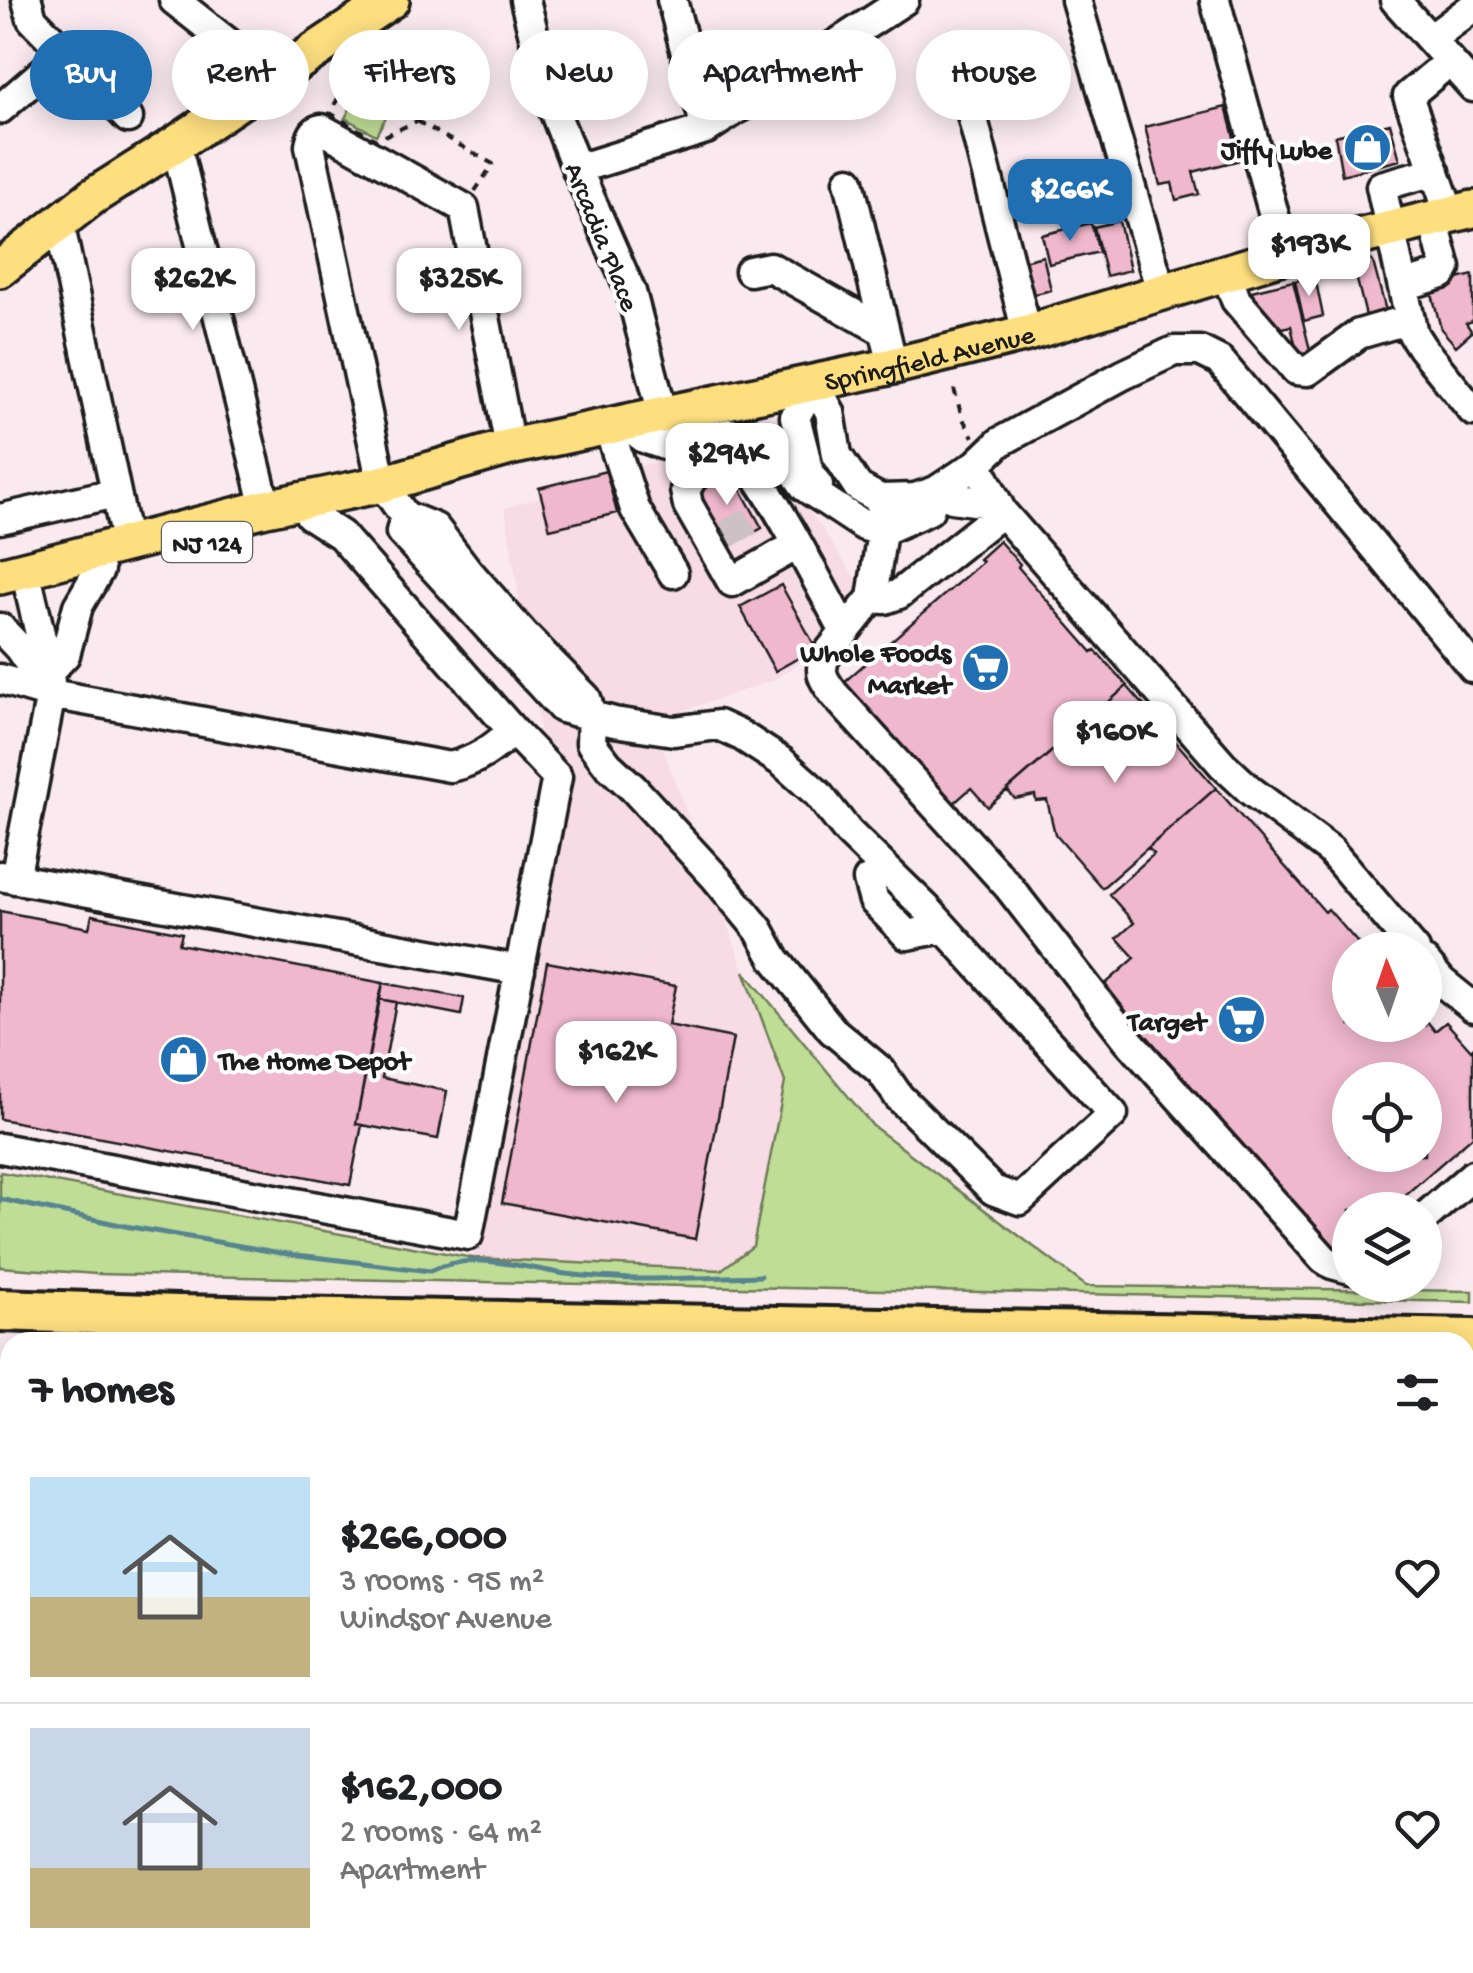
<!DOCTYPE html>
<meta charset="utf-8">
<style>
:root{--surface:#fff;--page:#f2f2f2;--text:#202124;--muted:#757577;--line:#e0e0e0;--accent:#1f6fb2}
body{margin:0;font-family:"Gochi Hand",sans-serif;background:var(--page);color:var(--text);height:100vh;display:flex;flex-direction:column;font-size:38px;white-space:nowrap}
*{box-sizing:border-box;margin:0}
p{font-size:32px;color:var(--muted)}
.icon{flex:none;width:55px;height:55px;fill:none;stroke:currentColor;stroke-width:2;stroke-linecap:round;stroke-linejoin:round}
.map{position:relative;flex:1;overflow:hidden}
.drawer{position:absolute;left:0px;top:1332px;width:1475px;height:642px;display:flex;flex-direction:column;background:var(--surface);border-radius:30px 30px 0 0;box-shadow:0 5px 25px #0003}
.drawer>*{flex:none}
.top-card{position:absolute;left:30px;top:30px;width:1415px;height:90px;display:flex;gap:20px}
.needle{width:65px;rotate:358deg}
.fabs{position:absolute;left:1332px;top:932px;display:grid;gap:20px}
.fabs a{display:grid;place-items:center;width:110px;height:110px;border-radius:50%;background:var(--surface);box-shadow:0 5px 25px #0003;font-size:50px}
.price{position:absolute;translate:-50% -85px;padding:0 22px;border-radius:20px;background:#fff;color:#222;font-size:32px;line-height:65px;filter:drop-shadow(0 2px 5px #0008)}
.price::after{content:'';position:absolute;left:50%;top:60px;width:30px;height:22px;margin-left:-15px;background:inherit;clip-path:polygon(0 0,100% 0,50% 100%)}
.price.active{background:var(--accent);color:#fff}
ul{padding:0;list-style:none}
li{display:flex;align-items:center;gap:30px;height:250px;padding:0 30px}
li+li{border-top:2px solid var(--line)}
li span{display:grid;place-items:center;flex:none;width:280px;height:200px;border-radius:0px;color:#555}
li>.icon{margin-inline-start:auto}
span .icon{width:120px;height:120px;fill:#fffc;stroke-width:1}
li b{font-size:42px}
h2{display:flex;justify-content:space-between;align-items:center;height:120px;padding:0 30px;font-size:42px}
.chip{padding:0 35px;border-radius:45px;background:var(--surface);box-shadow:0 5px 25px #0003;font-size:35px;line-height:90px}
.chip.active{background:var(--accent);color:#fff}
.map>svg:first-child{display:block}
.built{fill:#f7dbe5}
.green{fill:#bfdd95;stroke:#6e7c58;stroke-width:2.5}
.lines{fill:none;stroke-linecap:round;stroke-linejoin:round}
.stream{stroke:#578490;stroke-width:5}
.building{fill:#f0b8cc;stroke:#1c1c1c;stroke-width:2.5;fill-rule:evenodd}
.minor-tunnel{stroke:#cec1c6;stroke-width:28;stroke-dasharray:28 14;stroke-linecap:butt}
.minor-casing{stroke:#1c1c1c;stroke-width:35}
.major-casing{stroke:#1c1c1c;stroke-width:42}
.highway-casing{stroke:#1c1c1c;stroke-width:48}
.path{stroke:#1c1c1c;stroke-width:4;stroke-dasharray:8 8;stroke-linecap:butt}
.minor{stroke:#fff;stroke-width:28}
.major{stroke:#fedf80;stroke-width:35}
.highway{stroke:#fedf80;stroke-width:40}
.labels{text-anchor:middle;stroke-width:8;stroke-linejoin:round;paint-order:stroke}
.shield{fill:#fff;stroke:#606060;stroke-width:2.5}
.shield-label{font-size:25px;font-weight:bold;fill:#1c1c1c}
.poi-label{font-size:28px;font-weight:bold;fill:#1c1c1c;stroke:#fff;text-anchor:end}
.street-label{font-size:28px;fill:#1c1c1c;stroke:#fff}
</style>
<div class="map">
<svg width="1473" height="1973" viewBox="0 0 1473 1973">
<rect width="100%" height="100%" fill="#faeaf0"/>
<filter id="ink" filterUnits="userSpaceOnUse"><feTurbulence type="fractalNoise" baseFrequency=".01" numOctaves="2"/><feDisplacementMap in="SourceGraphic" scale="20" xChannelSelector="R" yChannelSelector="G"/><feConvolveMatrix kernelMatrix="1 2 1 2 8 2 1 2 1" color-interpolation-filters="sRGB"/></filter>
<g filter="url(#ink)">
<path class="built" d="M 740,444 L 777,463 L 860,585 L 851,611 L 806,658 L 774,680 L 653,721 L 785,1082 L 753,1246 L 721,1270 L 473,1258 L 553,816 L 505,508 L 674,456 Z"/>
<path class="green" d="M 376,62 L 407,79 L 376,135 L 345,118 Z
M 744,971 L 873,1126 L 1086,1286 L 1473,1291 L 1473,1302 L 96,1274 L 0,1267 L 0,1172 L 473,1258 L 721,1270 L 753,1246 L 785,1082 Z
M 0,1590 L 10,1590 L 10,1697 L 0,1682 Z"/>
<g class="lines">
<path class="stream" d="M 0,1199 L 125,1226 L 281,1253 L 430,1271 C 471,1251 517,1266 559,1273 C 584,1277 611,1278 637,1279 C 678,1279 720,1277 761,1276"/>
</g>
<path class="building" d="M 1226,107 L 1240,160 L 1193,172 L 1199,194 L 1176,200 L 1172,183 L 1160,185 L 1145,127 Z
M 1390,123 L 1400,160 L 1342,175 L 1335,136 Z
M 1119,221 L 1130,270 L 1106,276 L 1094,227 Z
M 1091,223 L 1099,252 L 1049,264 L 1042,235 Z
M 1043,256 L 1051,290 L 1032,295 L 1023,261 Z
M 1370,260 L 1373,262 L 1386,311 L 1366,316 L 1353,264 Z
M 1473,275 L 1473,321 L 1466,323 L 1472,332 L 1456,346 L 1441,329 L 1430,286 Z
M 1315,277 L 1323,316 L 1304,321 L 1295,281 Z
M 1293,281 L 1311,354 L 1298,357 L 1291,326 L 1268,331 L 1239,294 Z
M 730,470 L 762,528 L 732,545 L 723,528 L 715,532 L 692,491 Z
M 606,471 L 617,513 L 550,529 L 539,488 Z
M 999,541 L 1020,564 L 1018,567 L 1092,652 L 1095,650 L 1127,686 L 988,807 L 971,788 L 952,805 L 844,682 L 982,562 L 979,559 Z
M 781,585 L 816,648 L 775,671 L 740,607 Z
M 1127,686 L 1216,788 L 1102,888 L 1055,834 L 1047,800 L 1036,801 L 1035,795 L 1015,799 L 1007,790 Z
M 1216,788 L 1325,912 L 1328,909 L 1364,950 L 1350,950 L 1350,1025 L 1425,1025 L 1425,1019 L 1435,1031 L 1446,1022 L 1471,1050 L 1473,1048 L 1473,1136 L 1388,1210 L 1350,1210 L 1350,1243 L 1337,1254 L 1103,986 L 1135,958 L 1117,938 L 1134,923 L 1109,894 L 1154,854 L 1148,848 ZM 1350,1080 L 1425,1080 L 1425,1155 L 1350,1155 Z
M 0,911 L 89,928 L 92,915 L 182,933 L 179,944 L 383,983 L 356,1124 L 362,1125 L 350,1185 L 0,1119 Z
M 547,962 L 676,986 L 668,1025 L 733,1038 L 695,1239 L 502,1203 Z
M 383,983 L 464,998 L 461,1015 L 379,999 Z
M 379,999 L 396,1002 L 382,1078 L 447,1091 L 438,1139 L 356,1124 Z"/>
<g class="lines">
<path class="minor-tunnel" d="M 726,534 L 756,518"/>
<defs>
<path id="minor" d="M 27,0 L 32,19 L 128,118
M 174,0 L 251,61 L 268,81
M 525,0 L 550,100 L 577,169 L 631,292 L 663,415
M 672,0 L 706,129
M 1076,0 L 1161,291
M 1215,0 L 1285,255
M 1395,0 L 1473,87
M 1431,39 L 1473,7
M 968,99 L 1027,333
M 0,109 L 65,53
M 176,144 L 266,508
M 577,169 L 706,129 L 904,0
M 1435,171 L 1381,186 L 1413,334 L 1422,348 L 1473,411
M 849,181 L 893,366
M 1450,215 L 1408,96 L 1450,61
M 59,222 L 127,545
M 750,271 L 770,267 L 884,331
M 1226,272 L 1236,300 L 1296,370 L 1308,371 L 1359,334 L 1410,319
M 1403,286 L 1442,274 L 1446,268 L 1433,219
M 814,383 L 830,412 L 837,455 L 858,487 L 880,499 L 915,498 L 936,491 L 977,464 L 1000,442 L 1123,375 L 1174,351 L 1200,351 L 1220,361 L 1374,546 L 1473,668
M 814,383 L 795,417 L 810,475 L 818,485
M 624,423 L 644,438 L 664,445 L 730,433 L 772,440 L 805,487 L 864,526 L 882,531 L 929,510 L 936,492
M 608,426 L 635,509 L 673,573
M 977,464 L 1002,512 L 1223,765 L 1251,791 L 1330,850 L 1415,950
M 936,491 L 952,498 L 982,502 L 1002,512
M 880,499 L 882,531 L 872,598 L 825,657 C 818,673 824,680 834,694 L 1008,886 L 1128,1040 L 1324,1259 L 1332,1264 L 1350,1269
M 405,516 L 401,532 L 562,708 L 614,722 L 674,731 L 718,725 L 742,736 L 782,762 L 818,794 L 848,832 L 927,909 L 1113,1114 L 1020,1200 L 993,1190 L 899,1097 L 881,1071 L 832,1030 L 775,959 L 759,930 L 716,878 L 633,788 L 608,765 L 591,743 L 592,717 L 586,698 L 524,635 L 467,570 L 435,528 L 405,516 L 382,484 L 310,146 C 311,138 313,130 322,129 L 464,208 L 510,447
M 0,519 L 115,493
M 797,545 L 732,582 L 688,505 L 685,490 C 688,486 690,481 693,477 C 702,469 733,459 745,465 C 763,474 831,606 845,632
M 872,598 L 885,599 L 899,594 L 1002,512
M 0,628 L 19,648 L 47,689
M 49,672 L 65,655 L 78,606 L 99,570
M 0,679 L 51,694 L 450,767 C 477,761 492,749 513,731
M 886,871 L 868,880 L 874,901 L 907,935 L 944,928
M 0,876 L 520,970
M 15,879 L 51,694 L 49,672 L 25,570
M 1425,962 L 1442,982 L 1473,1007
M 0,1148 L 468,1235 L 557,777 L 513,731 L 341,535 L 310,515
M 1425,1217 L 1473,1175
M 1465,1692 L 1473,1698
M 0,1719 L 10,1734
M 1465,1736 L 1473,1743
M 0,1817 L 10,1811
M 1465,1902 L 1473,1908
M 332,1965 L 343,1973
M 626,1965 L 634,1973
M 1142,1965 L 1153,1973
M 138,1973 L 150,1965
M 899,1973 L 910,1965"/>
<g id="major">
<path d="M 0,269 L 92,197 L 176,144 L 391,0"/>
<path id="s1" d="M 0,576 L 266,508 L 382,484 L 510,447 L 893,366 L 1027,333 L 1285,255 L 1473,209"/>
</g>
<path id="highway" d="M 0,1310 L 178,1316 L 1473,1340
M 1465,1382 L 1473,1382
M 0,1424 L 10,1424
M 1465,1429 L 1473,1429
M 1465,1470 L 1473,1470
M 0,1479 L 10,1478
M 0,1546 L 10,1546
M 1473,1595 L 1473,1619"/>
</defs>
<use href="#minor" class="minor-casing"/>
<use href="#major" class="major-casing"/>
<use href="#highway" class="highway-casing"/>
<path class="path" d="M 364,50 L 414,78 L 417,121 L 376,140 L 330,113 Z
M 417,121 L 493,164 L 475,191
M 954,389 L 962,417 L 973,437"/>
<use href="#minor" class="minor"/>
<use href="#major" class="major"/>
<use href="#highway" class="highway"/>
</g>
</g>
<defs>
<symbol id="shop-disc" viewBox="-11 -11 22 22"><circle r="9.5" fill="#1f6fb2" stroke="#fff"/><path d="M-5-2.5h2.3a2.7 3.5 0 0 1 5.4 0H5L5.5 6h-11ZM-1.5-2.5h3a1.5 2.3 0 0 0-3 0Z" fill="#fff"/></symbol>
<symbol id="supermarket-disc" viewBox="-11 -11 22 22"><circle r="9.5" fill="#1f6fb2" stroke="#fff"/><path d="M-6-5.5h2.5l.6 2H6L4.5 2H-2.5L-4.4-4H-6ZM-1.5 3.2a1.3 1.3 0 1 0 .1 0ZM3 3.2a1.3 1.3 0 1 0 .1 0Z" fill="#fff"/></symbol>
</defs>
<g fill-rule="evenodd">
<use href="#shop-disc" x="1340" y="120" width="55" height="55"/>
<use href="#supermarket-disc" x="958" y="640" width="55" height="55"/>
<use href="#supermarket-disc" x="1214" y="992" width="55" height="55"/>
<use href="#shop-disc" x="156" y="1032" width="55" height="55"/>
</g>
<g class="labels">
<rect class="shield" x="162" y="522" width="90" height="40" rx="8"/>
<g class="shield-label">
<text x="207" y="551">NJ 124</text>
</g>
<g class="poi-label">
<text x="1332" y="158">Jiffy Lube</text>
<text x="951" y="661">Whole Foods<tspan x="951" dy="32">Market</tspan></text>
<text x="1206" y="1030">Target</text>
<text x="219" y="1069" text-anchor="start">The Home Depot</text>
</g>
<g class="street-label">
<text transform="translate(604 236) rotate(68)" y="10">Arcadia Place</text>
<text dy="10" stroke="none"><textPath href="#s1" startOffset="955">Springfield Avenue</textPath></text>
</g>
</g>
</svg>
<div class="fabs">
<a><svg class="needle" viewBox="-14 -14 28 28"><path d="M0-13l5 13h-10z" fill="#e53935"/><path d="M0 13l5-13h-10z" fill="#757577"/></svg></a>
<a><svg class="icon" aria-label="locate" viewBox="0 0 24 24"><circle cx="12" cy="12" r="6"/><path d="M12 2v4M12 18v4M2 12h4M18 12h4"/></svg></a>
<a><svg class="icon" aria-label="layers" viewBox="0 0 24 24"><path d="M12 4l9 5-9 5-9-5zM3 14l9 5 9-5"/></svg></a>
</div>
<b class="price active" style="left:1070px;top:244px">$266K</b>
<b class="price" style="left:1309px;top:299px">$193K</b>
<b class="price" style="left:193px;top:333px">$262K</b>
<b class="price" style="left:459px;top:333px">$325K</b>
<b class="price" style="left:727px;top:508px">$294K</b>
<b class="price" style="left:1115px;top:786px">$160K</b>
<b class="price" style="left:616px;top:1106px">$162K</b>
<div class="top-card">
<a class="chip active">Buy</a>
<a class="chip">Rent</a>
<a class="chip">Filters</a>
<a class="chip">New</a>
<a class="chip">Apartment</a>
<a class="chip">House</a>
</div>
<section class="drawer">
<h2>7 homes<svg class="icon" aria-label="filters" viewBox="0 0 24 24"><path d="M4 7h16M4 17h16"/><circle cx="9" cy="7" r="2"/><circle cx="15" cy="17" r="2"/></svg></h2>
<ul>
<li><span style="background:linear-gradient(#bfe0f5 60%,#c2b280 0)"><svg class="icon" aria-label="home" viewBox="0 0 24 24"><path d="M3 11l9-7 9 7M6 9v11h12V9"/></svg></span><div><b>$266,000</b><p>3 rooms · 95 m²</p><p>Windsor Avenue</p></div><svg class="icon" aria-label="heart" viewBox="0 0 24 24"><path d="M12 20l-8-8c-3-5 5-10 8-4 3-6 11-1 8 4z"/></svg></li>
<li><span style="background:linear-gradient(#c9d6e8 70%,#c2b280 0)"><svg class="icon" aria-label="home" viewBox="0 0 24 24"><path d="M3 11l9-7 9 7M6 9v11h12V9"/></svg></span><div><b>$162,000</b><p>2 rooms · 64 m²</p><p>Apartment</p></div><svg class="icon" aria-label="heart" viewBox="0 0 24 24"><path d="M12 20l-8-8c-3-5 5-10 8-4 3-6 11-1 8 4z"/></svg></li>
</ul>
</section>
</div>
